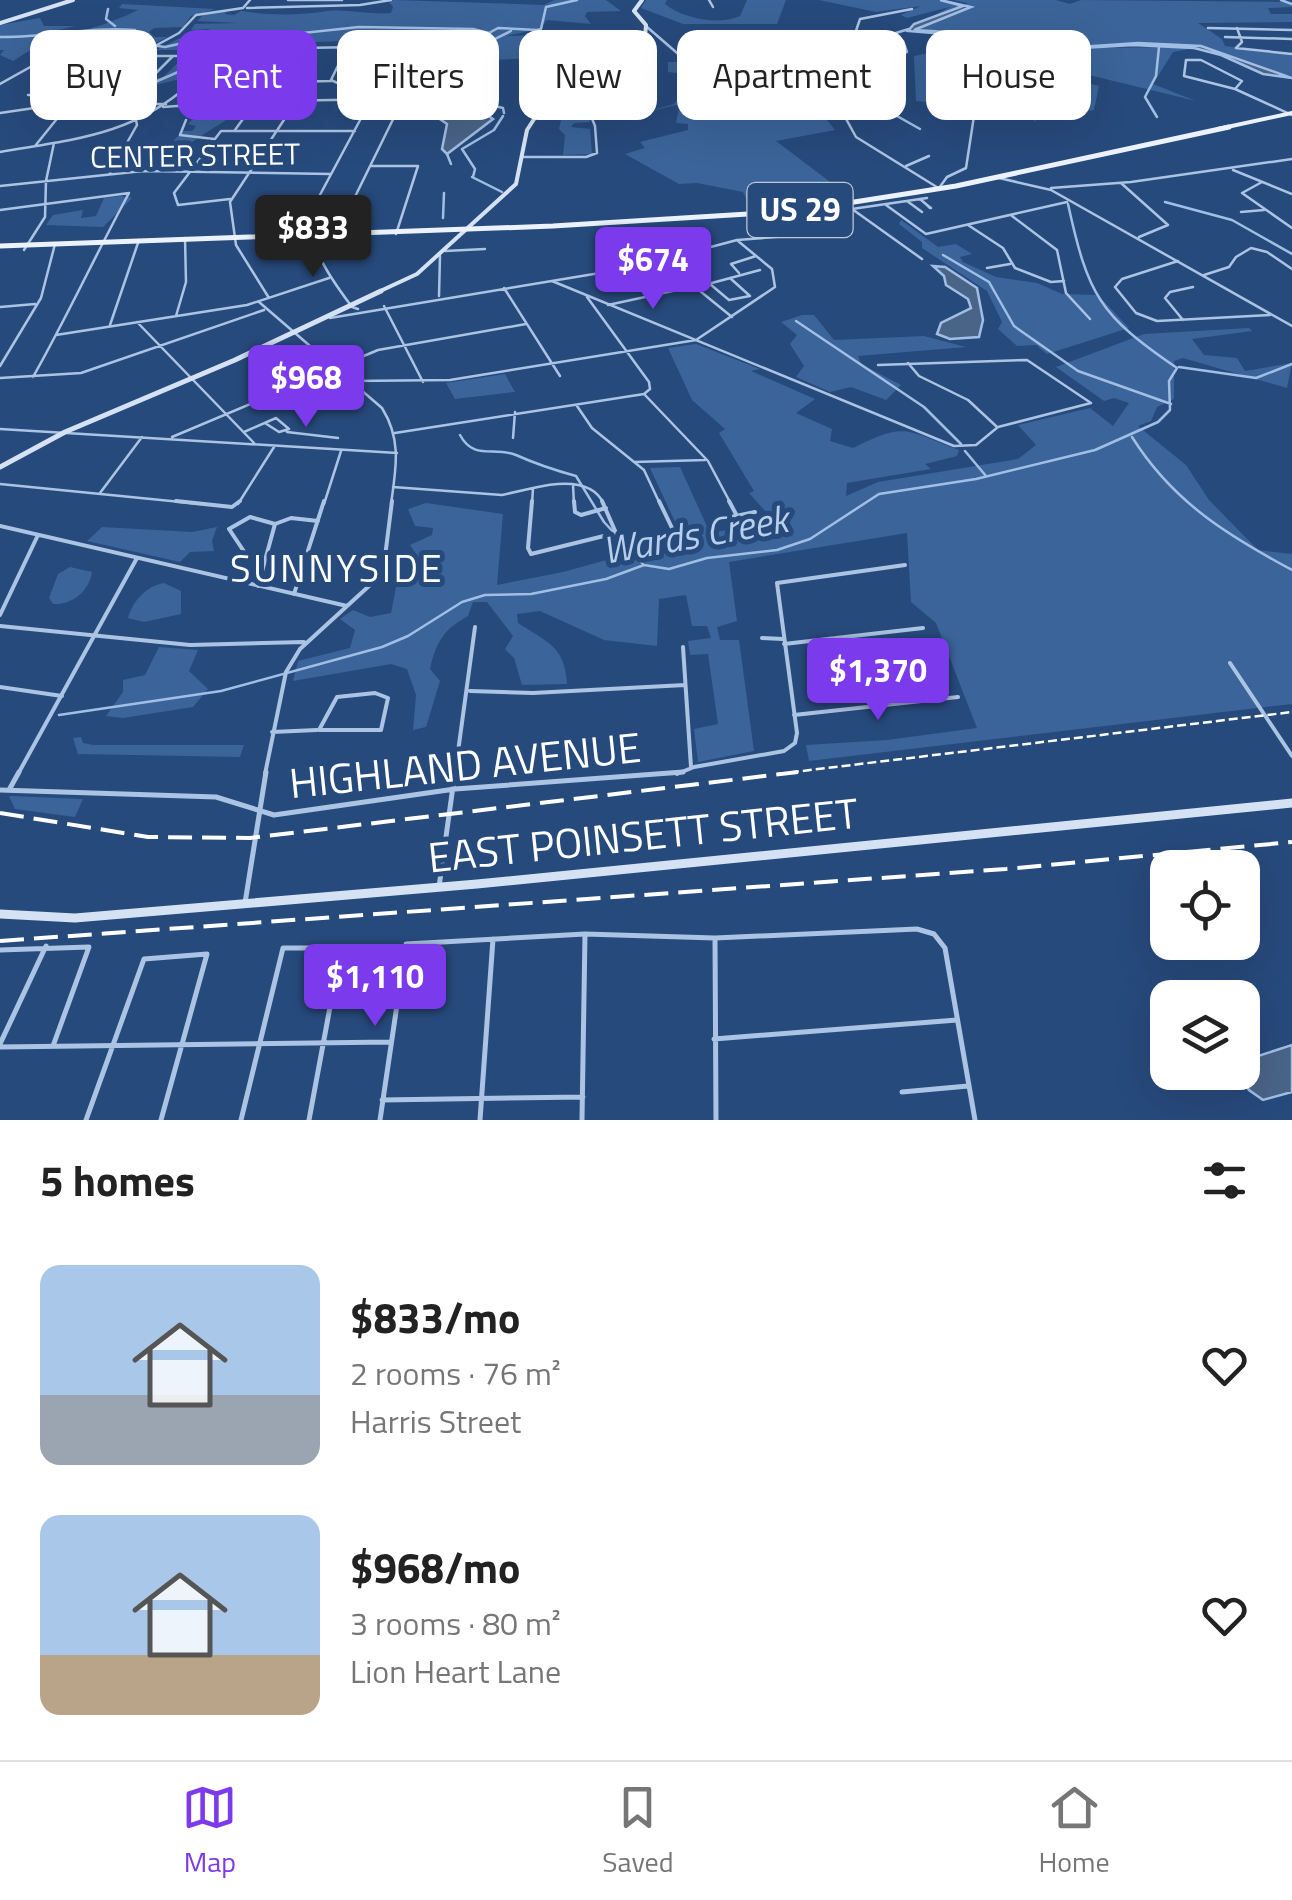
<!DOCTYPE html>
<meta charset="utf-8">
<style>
:root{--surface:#fff;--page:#f6f6f6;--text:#222;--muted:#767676;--line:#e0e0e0;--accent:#7c3aed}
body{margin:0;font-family:"Titillium Web",sans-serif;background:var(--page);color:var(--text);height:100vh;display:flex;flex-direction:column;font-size:38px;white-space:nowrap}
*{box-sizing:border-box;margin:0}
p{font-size:32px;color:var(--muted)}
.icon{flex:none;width:55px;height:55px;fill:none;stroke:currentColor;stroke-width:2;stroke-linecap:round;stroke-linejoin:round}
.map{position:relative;height:1120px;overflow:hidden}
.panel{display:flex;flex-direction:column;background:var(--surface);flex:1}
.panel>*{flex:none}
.top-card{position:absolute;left:30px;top:30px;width:1232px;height:90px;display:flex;gap:20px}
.tools{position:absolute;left:1150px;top:850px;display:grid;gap:20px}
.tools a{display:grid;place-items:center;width:110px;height:110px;border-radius:20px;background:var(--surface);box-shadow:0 10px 40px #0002;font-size:50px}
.price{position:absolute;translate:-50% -85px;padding:0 22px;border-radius:10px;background:var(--accent);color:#fff;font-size:32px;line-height:65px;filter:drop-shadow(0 2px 5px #0008)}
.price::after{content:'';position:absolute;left:50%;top:60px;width:30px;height:22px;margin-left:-15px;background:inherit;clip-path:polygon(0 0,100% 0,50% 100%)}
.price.selected{background:#222;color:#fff}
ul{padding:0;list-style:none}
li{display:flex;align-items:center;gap:30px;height:250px;padding:0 40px}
li span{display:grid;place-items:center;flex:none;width:280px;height:200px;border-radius:20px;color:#555}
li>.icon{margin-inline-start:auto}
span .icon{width:120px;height:120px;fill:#fffc;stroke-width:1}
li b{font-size:42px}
h2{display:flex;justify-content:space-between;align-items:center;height:120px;padding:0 40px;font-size:42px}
.pill{padding:0 35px;border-radius:20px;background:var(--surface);box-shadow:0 10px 40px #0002;font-size:35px;line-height:90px}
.pill.selected{background:var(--accent);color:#fff}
.menu{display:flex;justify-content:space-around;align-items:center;height:140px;border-top:2px solid var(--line);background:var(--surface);font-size:28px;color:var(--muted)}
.menu a{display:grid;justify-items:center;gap:5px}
.menu .selected{color:var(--accent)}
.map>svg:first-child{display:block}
.green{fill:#3b649a}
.water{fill:#4a6488;stroke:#a1bfe5;stroke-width:2.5}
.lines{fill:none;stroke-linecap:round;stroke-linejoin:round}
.stream{stroke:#a1bfe5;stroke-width:2.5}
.street-far2{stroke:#acc4e4;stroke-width:2.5}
.street-far1{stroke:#acc4e4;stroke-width:4}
.street{stroke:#acc4e4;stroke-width:5}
.secondary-far2{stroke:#d5e2f4;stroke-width:4}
.secondary-far1{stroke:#d5e2f4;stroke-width:5}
.secondary{stroke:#d5e2f4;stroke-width:9}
.primary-far1{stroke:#ecf2fc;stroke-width:4}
.primary{stroke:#ecf2fc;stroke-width:5}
.rail-far1{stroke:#fff;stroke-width:2.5;stroke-dasharray:9 4;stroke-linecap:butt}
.rail{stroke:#fff;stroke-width:4;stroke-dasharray:24 10;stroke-linecap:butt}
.labels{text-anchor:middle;stroke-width:10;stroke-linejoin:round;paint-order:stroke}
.far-street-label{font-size:30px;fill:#fff;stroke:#274a7c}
.shield{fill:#274a7c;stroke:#bec9d8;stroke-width:2.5}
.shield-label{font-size:32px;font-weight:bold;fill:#fff}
.water-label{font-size:38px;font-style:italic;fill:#b7ceec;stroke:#274a7c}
.neighbourhood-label{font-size:38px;letter-spacing:2.5px;fill:#fff;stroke:#274a7c}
.near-street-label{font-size:42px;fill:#fff;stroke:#274a7c}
</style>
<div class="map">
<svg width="1292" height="1120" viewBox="0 0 1292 1120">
<rect width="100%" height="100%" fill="#274a7c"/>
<path class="green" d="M 394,0 L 544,5 L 554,0 L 606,0 L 621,11 L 587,12 L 585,16 L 591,24 L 547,20 L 539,29 L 506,36 L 614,34 L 594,53 L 612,66 L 562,57 L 489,60 L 459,55 L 456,37 L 286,43 C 278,58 263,64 255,76 C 245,91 247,104 232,116 C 205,135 186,141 165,169 L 155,169 L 157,161 L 137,160 L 148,144 L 168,146 L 183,131 L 192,131 L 196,126 L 188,124 L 192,120 L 203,120 L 225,104 L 211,103 L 220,85 L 176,80 L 139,89 L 109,102 L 98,98 L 120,86 L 163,77 L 183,58 L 214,50 L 156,50 L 180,38 L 220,35 L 208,29 L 191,30 L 195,24 L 239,23 L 197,21 L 204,14 L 228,10 L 225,14 L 234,15 L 241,11 C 266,15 297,16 328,11 C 348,9 370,15 391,13 L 393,7 L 389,2 Z
M 646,0 L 667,0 L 665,4 C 682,18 718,26 740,16 L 747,0 L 786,0 L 777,24 L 683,24 L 641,8 Z
M 819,0 L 940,0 L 964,6 L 922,22 L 950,7 L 907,18 L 901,15 L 921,6 L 876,12 Z
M 953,0 L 1056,0 L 1070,4 L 1081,0 L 1292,2 L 1292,7 L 1268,8 L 1271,14 L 1292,14 L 1292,22 L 1198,23 L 1222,39 L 1225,46 L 1292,55 L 1292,76 L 1260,70 L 1201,46 L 1138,43 L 1079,47 L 1014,36 L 914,30 L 959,13 L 967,3 Z
M 122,4 L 215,9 L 191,16 L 183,27 L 154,28 L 149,32 L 155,37 L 168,37 L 138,51 L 128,60 L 102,62 L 112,45 L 35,47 L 13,61 L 0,55 L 4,50 L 0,50 L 0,25 L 40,18 L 44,26 L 75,26 L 38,35 C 59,42 117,21 138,10 L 119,8 Z
M 1025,41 C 1081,53 1137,45 1194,48 L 1173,52 L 1153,84 L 1196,101 L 1023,59 L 1021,54 L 1032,46 Z
M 928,53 L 932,55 L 929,65 L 939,67 L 931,74 L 976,79 L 986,102 L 968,100 L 966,106 L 916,101 L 914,56 Z
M 668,62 L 688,62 L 690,69 L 737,75 L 753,85 L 746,89 C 758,91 775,97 786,91 L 780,86 L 798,82 L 827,89 L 843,119 L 827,120 L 835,130 L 776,141 L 854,200 L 753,212 L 743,192 L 697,183 L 679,184 L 625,154 L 645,148 L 640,142 L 688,130 L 688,124 L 676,123 L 679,108 L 676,105 L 643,113 L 674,104 L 684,89 L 679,82 L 685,74 L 668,72 Z
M 1009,63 L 1099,86 L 1094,110 L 1051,118 L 1019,115 L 1023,106 C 1019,90 1003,84 988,90 L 986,79 L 1016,81 L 1007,73 Z
M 558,105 L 568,107 L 568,112 L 588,115 L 590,122 L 574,123 L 571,127 L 590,129 L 592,154 L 563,155 L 565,135 L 559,129 L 562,116 L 549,110 Z
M 121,196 L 132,198 L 103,227 L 46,225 L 53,215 L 83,210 L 81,218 L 96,216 L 104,198 Z
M 901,220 L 938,247 L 956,244 L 972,254 L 960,257 L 963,262 L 996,277 L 1037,283 L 1062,294 L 1098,295 L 1129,328 L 1047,354 L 1036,345 L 1017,346 L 998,329 L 1002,322 L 987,291 L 922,248 L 922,242 L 899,224 Z
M 802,315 L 814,315 L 834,340 L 924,336 L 966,347 L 858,356 L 861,364 L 901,385 L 886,400 L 851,387 L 830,392 L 796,377 L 804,366 L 790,344 L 797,335 L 781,322 Z
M 1249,328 L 1252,331 L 1192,339 L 1204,355 L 1237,358 L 1245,371 L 1292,363 L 1287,388 L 1183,358 L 1174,361 L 1174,399 L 1157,407 L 1151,421 L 1138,426 L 1186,465 L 1209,500 L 1258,550 L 1292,554 L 1292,704 L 809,761 L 806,745 L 887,740 L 977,728 L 936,623 L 911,602 L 907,533 L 729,562 L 737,621 L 717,627 L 720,640 L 739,640 L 754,751 L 698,762 L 694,729 L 718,724 L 708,654 L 690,655 L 688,641 L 711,638 L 707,626 L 692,626 L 686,595 L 659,599 L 657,646 L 604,640 L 540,611 L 517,614 L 518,623 C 547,642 565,646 567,684 L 522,685 L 514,658 L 505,649 L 513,636 L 487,602 L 473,602 L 468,616 C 444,629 436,642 430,669 L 440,681 L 426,727 L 413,730 L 416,695 L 407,669 L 391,664 L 293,681 L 298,661 L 350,648 L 355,630 L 340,619 L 353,610 L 370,617 L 391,613 L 396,587 L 419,558 L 410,545 L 432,535 L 433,528 L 415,526 L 408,509 L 426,503 L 503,514 L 497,585 L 563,572 L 683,539 L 650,468 L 680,467 L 710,533 L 775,522 L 749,493 L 754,491 L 719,433 L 725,429 L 692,400 L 668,348 L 696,344 L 760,369 L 751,371 L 815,399 L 796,413 L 832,429 L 830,441 L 853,448 C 906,421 905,430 959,450 L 957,456 L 925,464 L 931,469 L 847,483 L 846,496 L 878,482 L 1018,459 L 1036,445 L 1018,425 L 1090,408 L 1113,426 L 1129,403 L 1114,398 L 1104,401 L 1056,367 L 1144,334 Z
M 505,374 L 515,392 L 455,399 L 446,383 Z
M 102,527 L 192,532 L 217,527 L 212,541 L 214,551 L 190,552 L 180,562 L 87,541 Z
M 70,567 L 92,572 C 89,591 73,605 53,604 L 49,598 L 58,574 Z
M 164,583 L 181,591 L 181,614 L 144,622 L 128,618 C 133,601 146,586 164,583 Z
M 159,647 L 198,650 L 189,671 L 208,689 L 193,707 L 123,718 L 106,716 L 123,692 L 123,680 L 145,675 Z
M 81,737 L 83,743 L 93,745 L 244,745 L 240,757 L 78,754 L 73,738 Z
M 9,796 L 83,799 L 75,817 L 15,809 Z"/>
<path class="water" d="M 940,0 L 971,7 L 914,30 L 1014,36 L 1079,47 L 1138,43 L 1201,46 L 1292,78 L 1263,74 L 1221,55 L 1194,48 L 1133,45 L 1065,49 L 1018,40 L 908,31 L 914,24 L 963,6 Z
M 441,113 L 487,115 L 493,119 L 447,154 L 442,149 L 447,124 L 434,115 Z
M 933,266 L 945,267 L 977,288 L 983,320 L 979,337 L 950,339 L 937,334 L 941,323 L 971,308 L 968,299 L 946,285 L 944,276 Z
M 1292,1045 L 1292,1092 L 1263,1100 L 1249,1090 L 1238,1073 L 1242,1072 L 1243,1061 Z"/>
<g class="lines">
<path class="stream" d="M 1281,0 L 1292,4
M 108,9 L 106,19 L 115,26
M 0,37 C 46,38 89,26 135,30 L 144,44 L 165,47 L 211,37 L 252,44 L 284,35 L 359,27 L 473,29 L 489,33 L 498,28 L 537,30 L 541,29 L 546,7 L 577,0
M 881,54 L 876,50 L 889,35 L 909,29
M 861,78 L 874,103 L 920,129
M 474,101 L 503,108 L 504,113
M 91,110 L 240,45
M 469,114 L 475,91 L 473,50 L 511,31
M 1157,117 L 1145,97 L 1156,76 L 1159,47
M 1035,119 L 1045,86 L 1018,67 L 1012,55 L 1019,49 L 1041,44
M 447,154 L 451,164
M 472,177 L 502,192
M 473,177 L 475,169 L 462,149 L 494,130 L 503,116
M 1165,202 L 1232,220 L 1292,254
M 1068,204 C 1088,295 1099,315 1177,368
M 443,218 L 444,193
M 943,255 L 989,282 L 1014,326 L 1078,371 L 1171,404
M 796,321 L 924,407 L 961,444
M 1179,367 L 1256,378 L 1292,364
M 460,435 C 474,461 494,446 516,455 C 536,464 554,470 576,476 L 604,522 L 643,564
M 1132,437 C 1173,502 1227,535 1292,570
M 965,451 L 986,476
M 59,715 L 221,691 L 382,647 L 408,636 L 462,602 L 485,595 L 531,594 L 606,579 L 644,565 L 669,569 L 707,558 L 777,550 L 810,539 L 879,494 L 976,479 L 1095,450 L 1158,422 L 1170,410 L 1169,381 L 1177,368"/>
<path class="street-far2" d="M 288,0 L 342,0
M 709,0 L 713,7
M 247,8 L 360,5 L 391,0
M 647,27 L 684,59 L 773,67 L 828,86 L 856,137 L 940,189
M 1208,28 L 1292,30
M 1237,28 L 1242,42 L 1236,48 L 1292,54
M 798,35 L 832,35
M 1225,37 L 1292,39
M 347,47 L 331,80 L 357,92 L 366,109 L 314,206 C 307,247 328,275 352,307 L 358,309
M 302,48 L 417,46 L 433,51
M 848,55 L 897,61 L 898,84 L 890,90
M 137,56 L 193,56
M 893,59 L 907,52 L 903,41
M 1186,60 L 1201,60 L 1242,81 L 1235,89 L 1184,76 Z
M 389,61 L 411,60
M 796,73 L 804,67 L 806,35
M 380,80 L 448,79
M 282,82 L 331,81
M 0,84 L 50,56 L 82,59 L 41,107 L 0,113
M 1235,89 L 1292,115
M 356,91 L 382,79 L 394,47
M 835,93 L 860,19 L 912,9
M 77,94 L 156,73 L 173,56
M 28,95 L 53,95
M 443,98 L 451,69
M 269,101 L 459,98
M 136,104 L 152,90
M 190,106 L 195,113 L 203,114
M 163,107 L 191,105 L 206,92 L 181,92
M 99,112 L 136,104 L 166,104
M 186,120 L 180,135 L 214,139
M 235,130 L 248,112 L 272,98 L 305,41
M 35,146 L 85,84 L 179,33 L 196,15 L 243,8 L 250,0
M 0,152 C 75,139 131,136 190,84
M 522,157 L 586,157 L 597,153 L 595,126 L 585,101 L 566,94
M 371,166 L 418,166 L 396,234
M 906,166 L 929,156
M 1233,170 L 1292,194
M 110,173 L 137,125 L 136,120
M 999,178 L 1051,190 L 1292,326
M 1262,182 L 1242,193 L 1292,228
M 1121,183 L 1168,225 L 1139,237
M 0,186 L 143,171 L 331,174
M 939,188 L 947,177 L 966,168 L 974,116 L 989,104 L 975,72
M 1051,188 L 1131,182 L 1292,159
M 230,199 L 178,205 L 174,193 L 221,131 L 355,131
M 920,199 L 927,205
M 907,201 L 922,212
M 886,205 L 926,234 L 1067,202
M 927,205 L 931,208 L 930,208 Z
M 852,209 L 922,259
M 852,209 L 927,198
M 0,210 L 129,193 C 96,254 67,317 33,377
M 313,212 L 348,211 L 403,99
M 1241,212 L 1264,210
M 1012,216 L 1057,250 L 1066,293 L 1090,319
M 968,225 L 1003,248 L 1015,268 L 1051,282 L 1064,281
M 24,250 L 45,217 L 46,181 L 54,143
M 445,251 L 485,249
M 663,261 L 732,317
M 1178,261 L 1122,279 L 1115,287 L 1136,313 L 1157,321 L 1270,315
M 987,268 L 1010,264
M 739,273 L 731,264 L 756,256
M 1204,275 L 1229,267 L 1236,257 L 1251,248 L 1267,252 L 1292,269
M 552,281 L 954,446 L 976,445 L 998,427 L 1091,403 L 1027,360 L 878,365
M 710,284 L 729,300 L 750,296 L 730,278
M 697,287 L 760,270
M 504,288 L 560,376
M 439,296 L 440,256
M 587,297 L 649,382 L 650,389 L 644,394
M 269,298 L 236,245 L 230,202 L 297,100
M 259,302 L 382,408 C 402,440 396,468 391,504
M 608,305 L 691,287
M 384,306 L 423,382
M 0,307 L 35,304
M 176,316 L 186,282 L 185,238
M 330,318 L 636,267 L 737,240 L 801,235 L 785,214
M 1183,320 L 1165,298 L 1170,292 L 1193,287
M 137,322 L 255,444
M 110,325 L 139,240
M 56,335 L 247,305 L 329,278
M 908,363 L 919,376 L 968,400 L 996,426
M 0,366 L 41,298 L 55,244
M 0,378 L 81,373 L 264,310
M 352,381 L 450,380 L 696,340 L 775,287 L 772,269 L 738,241
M 644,394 L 708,461 L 731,504
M 577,406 L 592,428 L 644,470 L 660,504
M 0,429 L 397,453
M 244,432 L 276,418 L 289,429 L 279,432 L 265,423
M 287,432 L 338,438
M 395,433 L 644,394
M 172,437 L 378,350 L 526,324
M 513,438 L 515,412
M 634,462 L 705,460
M 0,484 L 201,504
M 573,485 L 574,504
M 393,487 L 502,495 L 533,488
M 533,488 C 558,482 592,478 604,504
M 100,493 L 142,437
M 238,504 L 274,447
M 324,504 L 341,451
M 532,504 L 533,488"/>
<path class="street-far1" d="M 176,501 L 232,507 L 240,501
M 532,501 L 528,548 L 531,554 L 616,533 L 602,501
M 574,501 L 575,512 L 581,515 L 606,508
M 659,501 L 673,530
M 729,501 L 737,516
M 712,521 L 755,512
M 0,526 L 347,606
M 265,561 L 249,559 L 229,529 L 250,517 L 275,524
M 258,586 L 275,524 L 291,518 L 318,521
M 294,594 L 324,501
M 0,615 L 38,535
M 0,626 L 190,645 L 304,642
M 762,638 L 783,639
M 784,644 L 923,628
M 683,647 L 691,767
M 1230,663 L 1292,756
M 0,687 L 62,696
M 470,691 L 533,693 L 685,685
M 375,693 L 388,698 L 381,730 L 319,730 L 337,697 Z
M 794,715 L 958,697
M 272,732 L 317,730
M 18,774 L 137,558
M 265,774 L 286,672 L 300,649 L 369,586 L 384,565 L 392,501
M 455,774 L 475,627
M 677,774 L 694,767 L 784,751 L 795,743 L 797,733 L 777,583 L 905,565"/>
<path class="street" d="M 0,790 L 216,797 L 274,815 L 455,789 L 683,772
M 9,790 L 19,772
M 439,887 L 455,772
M 245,903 L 266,772
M 715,938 L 716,1120
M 0,950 L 89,947 L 53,1046
M 714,1039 L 957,1020
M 0,1044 L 46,946
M 0,1047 L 390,1042
M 902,1092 L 968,1086
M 382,1100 L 583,1097
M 86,1120 L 144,959 L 207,954 L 161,1120
M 241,1120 L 283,948 L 341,948 L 309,1120
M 380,1120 L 406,944 L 585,934 L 715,938 L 917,929 L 934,934 L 945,948 L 975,1120
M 480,1120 L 493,939
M 582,1120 L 585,934"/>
<path class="secondary-far2" d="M 0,23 L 73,0
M 376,293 L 417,274 L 516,184 L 527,130 L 538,113 L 644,49 L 646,25 L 634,11 L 642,0"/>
<path class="secondary-far1" d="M 0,467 L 65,432 L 235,360 L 381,291"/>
<path class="secondary" d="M 0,914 L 75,918 L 477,884 L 1292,803"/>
<path class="primary-far1" d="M 1218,129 L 1292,113"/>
<path class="primary" d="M 0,246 L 553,226 L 797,211 L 956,186 L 1229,127"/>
<path class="rail-far1" d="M 777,774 L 1292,712"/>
<path class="rail" d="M 0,813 L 148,837 L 250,838 L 798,772
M 0,941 L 1006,869 L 1292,842"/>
</g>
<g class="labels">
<g class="far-street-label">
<text transform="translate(195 156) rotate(-1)" y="10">CENTER STREET</text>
</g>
<rect class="shield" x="747.5" y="183" width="105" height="54" rx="8"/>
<g class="shield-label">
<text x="800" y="221">US 29</text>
</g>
<g class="water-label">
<text transform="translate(695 535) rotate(-10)" y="13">Wards Creek</text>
</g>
<g class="neighbourhood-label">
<text x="337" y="582">SUNNYSIDE</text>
</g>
<g class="near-street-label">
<text transform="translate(465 765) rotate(-6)" y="15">HIGHLAND AVENUE</text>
<text transform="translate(643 835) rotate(-6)" y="15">EAST POINSETT STREET</text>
</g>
</g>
</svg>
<div class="tools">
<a><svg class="icon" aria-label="locate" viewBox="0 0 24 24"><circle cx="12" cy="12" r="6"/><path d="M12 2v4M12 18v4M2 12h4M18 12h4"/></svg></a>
<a><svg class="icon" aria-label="layers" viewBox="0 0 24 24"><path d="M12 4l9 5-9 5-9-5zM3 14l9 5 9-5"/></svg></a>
</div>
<b class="price selected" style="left:313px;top:280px">$833</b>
<b class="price" style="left:653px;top:312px">$674</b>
<b class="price" style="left:306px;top:430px">$968</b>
<b class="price" style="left:878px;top:723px">$1,370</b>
<b class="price" style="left:375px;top:1029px">$1,110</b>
<div class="top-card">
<a class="pill">Buy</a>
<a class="pill selected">Rent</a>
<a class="pill">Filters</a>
<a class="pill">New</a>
<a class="pill">Apartment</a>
<a class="pill">House</a>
</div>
</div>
<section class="panel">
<h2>5 homes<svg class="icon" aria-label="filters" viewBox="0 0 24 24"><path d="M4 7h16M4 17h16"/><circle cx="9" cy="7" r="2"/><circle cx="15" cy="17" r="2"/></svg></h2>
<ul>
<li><span style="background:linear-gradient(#a9c7e8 65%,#9aa5b1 0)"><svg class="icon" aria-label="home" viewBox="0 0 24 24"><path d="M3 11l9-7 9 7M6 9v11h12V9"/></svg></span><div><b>$833/mo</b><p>2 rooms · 76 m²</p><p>Harris Street</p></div><svg class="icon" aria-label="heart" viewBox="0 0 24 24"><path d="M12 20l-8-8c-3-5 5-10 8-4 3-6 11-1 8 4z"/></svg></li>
<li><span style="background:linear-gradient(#a9c7e8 70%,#b9a48a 0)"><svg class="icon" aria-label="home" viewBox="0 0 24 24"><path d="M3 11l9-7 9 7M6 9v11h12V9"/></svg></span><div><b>$968/mo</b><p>3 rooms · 80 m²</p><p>Lion Heart Lane</p></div><svg class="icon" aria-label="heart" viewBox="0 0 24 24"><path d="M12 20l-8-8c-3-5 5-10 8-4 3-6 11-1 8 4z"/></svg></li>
</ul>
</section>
<nav class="menu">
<a class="selected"><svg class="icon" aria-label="map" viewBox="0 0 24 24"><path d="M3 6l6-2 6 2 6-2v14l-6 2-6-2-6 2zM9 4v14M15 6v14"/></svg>Map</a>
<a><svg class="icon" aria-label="saved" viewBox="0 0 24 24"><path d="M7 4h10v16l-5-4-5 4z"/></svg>Saved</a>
<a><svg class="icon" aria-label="home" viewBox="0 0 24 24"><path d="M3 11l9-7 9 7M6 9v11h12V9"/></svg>Home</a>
</nav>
